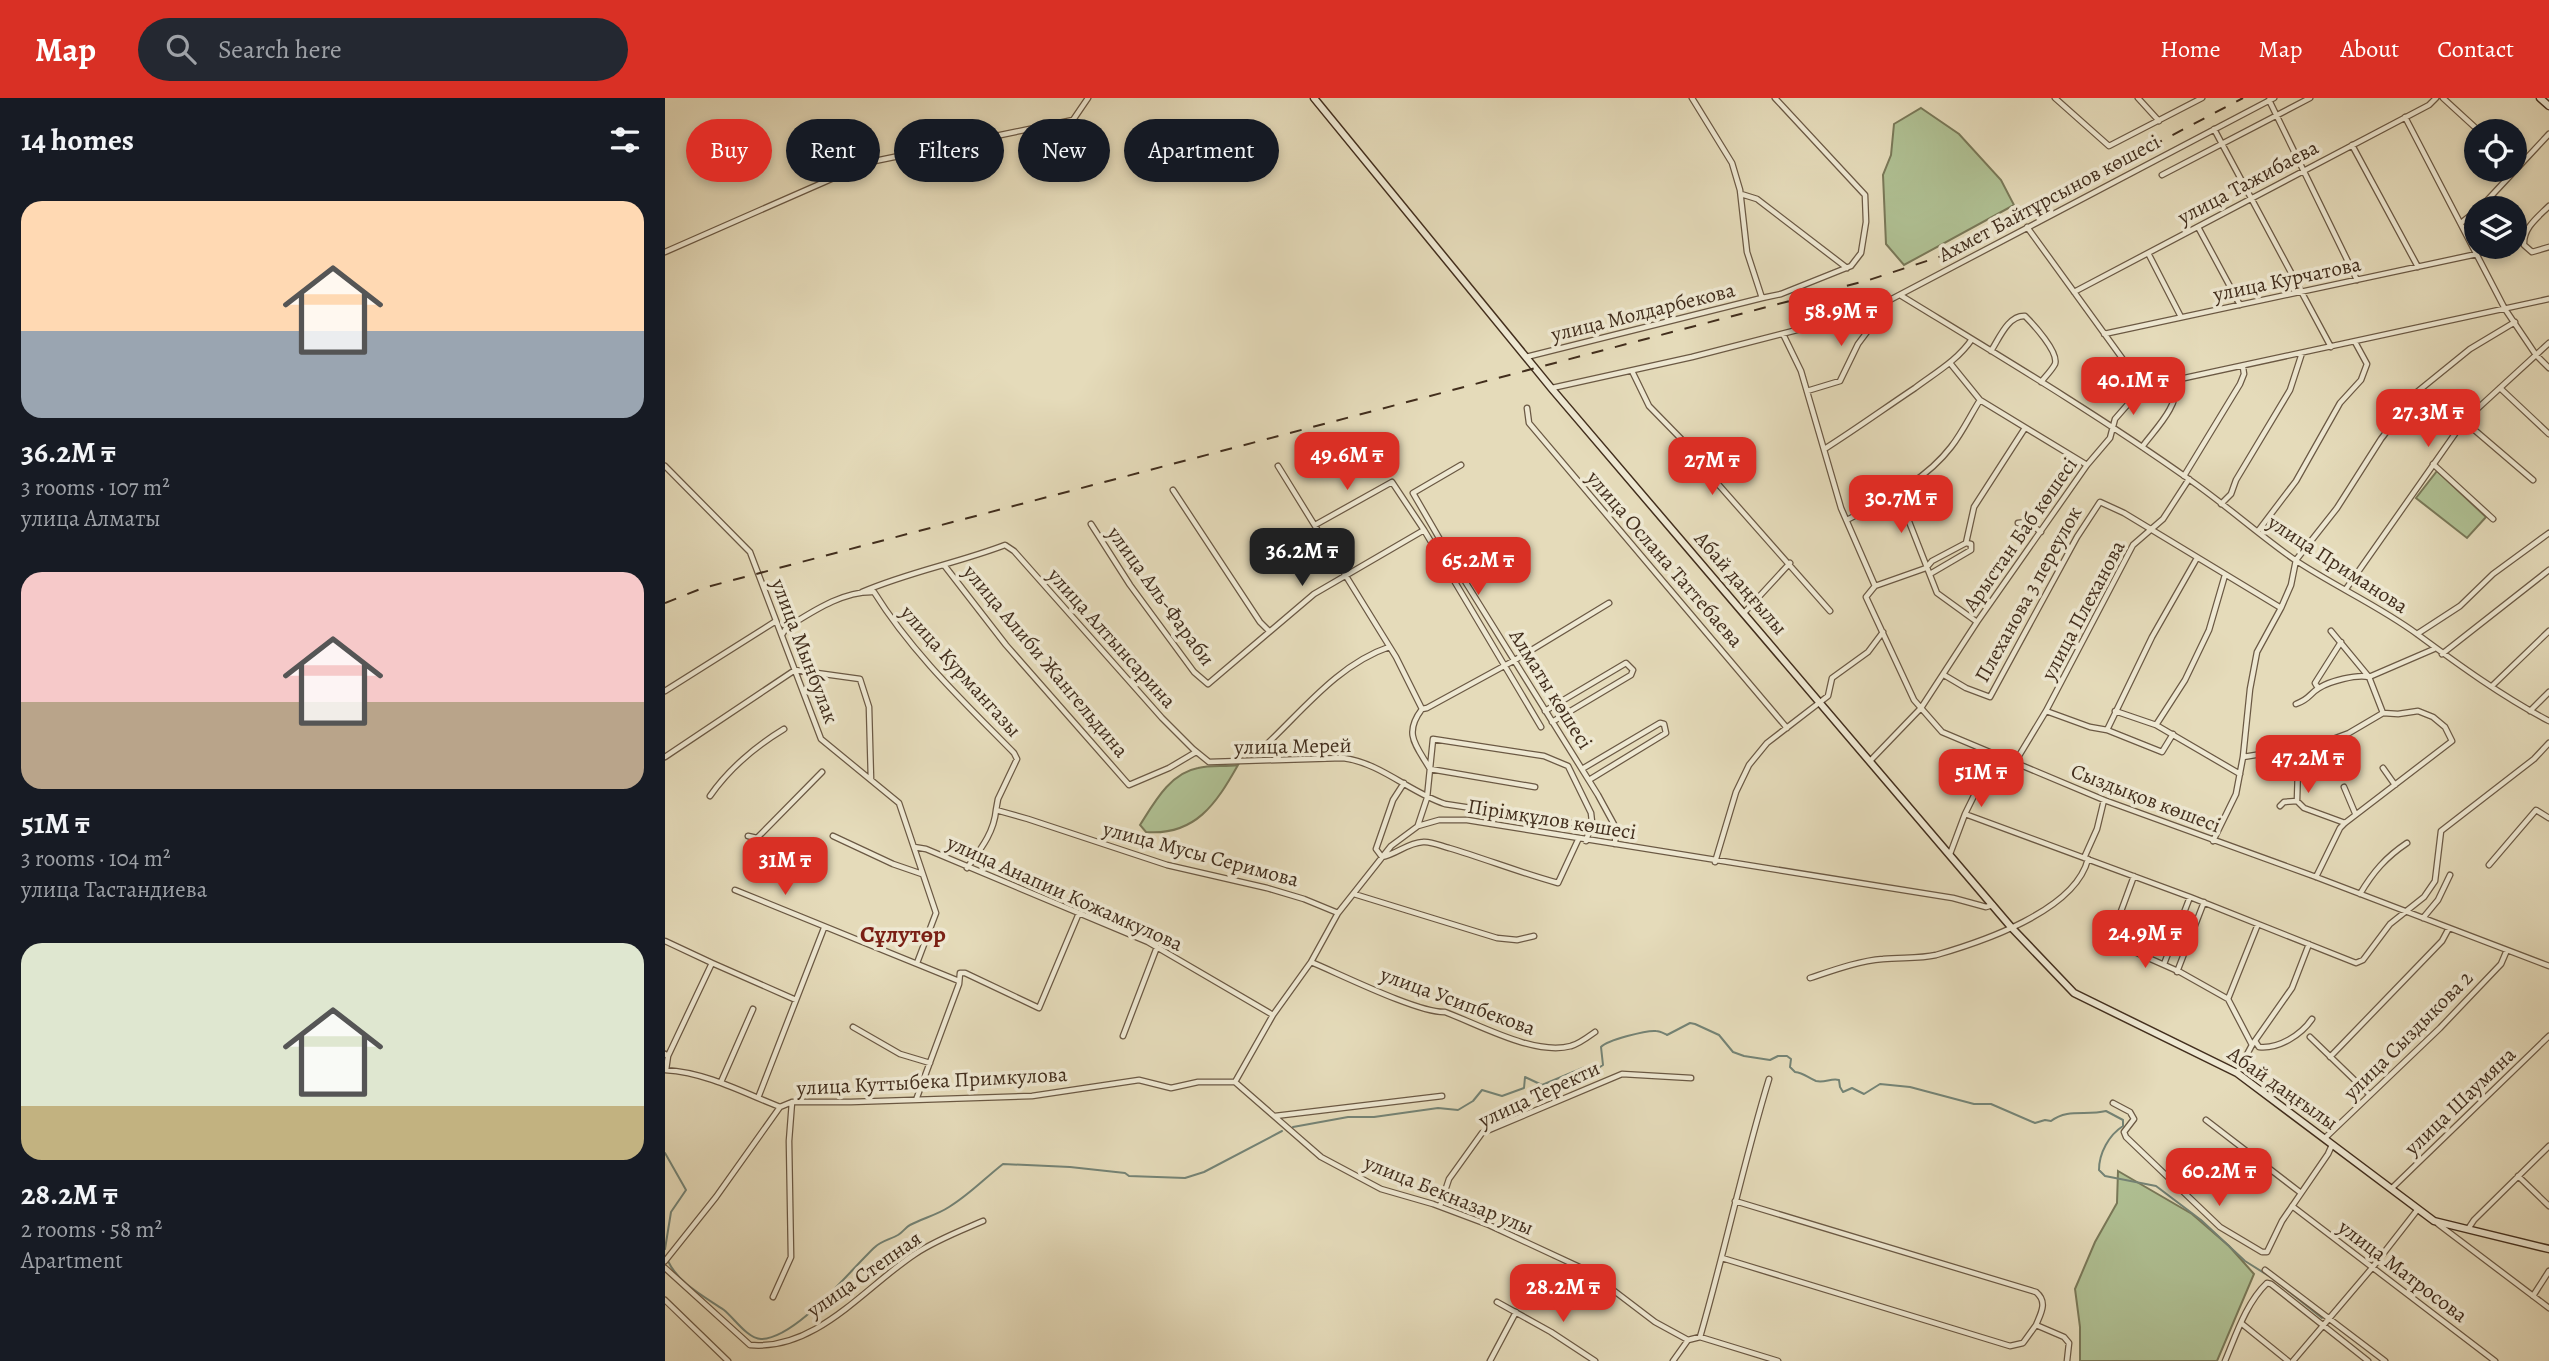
<!DOCTYPE html>
<meta charset="utf-8">
<style>
:root{--surface:#171b24;--page:#242831;--text:#f1f3f6;--muted:#9ea1a6;--accent:#d93025}
body{margin:0;font-family:Alegreya,serif;background:var(--page);color:var(--text);height:100vh;display:flex;flex-direction:column;font-size:26px;white-space:nowrap}
*{box-sizing:border-box;margin:0}
p{font-size:23px;color:var(--muted)}
.icon{flex:none;width:38px;height:38px;fill:none;stroke:currentColor;stroke-width:2;stroke-linecap:round;stroke-linejoin:round}
.map{position:relative;flex:1;overflow:hidden}
.panel{display:flex;flex-direction:column;background:var(--surface);width:665px}
.panel>*{flex:none}
.hud{position:absolute;left:21px;top:21px;width:665px;height:63px;display:flex;gap:14px}
.fabs{position:absolute;left:1799px;top:21px;display:grid;gap:14px}
.fabs a{display:grid;place-items:center;width:63px;height:63px;border-radius:50%;background:var(--surface);box-shadow:0 4px 10px #0003;font-size:35px}
.price{position:absolute;translate:-50% -60px;padding:0 16px;border-radius:14px;background:var(--accent);color:#fff;font-size:23px;line-height:46px;filter:drop-shadow(0 2px 4px #0008)}
.price::after{content:'';position:absolute;left:50%;top:42px;width:21px;height:16px;margin-left:-10px;background:inherit;clip-path:polygon(0 0,100% 0,50% 100%)}
.price.selected{background:#222;color:#fff}
ul{padding:0;list-style:none}
li{display:grid;align-content:center;gap:14px;height:371px;padding:0 21px}
li span{display:grid;place-items:center;height:217px;border-radius:21px;color:#555}
li>.icon{margin-inline-start:auto}
span .icon{width:126px;height:126px;fill:#fffc;stroke-width:1}
li b{font-size:30px}
h2{display:flex;justify-content:space-between;align-items:center;height:84px;padding:0 21px;font-size:30px}
.pill{padding:0 24px;border-radius:32px;background:var(--surface);box-shadow:0 4px 10px #0003;font-size:24px;line-height:63px}
.pill.selected{background:var(--accent);color:#fff}
header{display:flex;align-items:center;gap:42px;box-sizing:border-box;height:98px;padding:0 35px;background:var(--accent);color:#fff}
header strong{font-size:33px}
nav{display:flex;gap:38px;margin-inline-start:auto;font-size:24px}
.search{width:490px;height:63px;background:var(--page);display:flex;align-items:center;gap:18px;box-sizing:border-box;padding:0 24px;border-radius:38px;color:var(--muted);font-size:26px}
main{display:flex;flex:1;min-height:0}
.map>svg:first-child{display:block}
.green{fill:#b0c194;stroke:#797858;stroke-width:2}
.lines{fill:none;stroke-linecap:round;stroke-linejoin:round}
.stream{stroke:#748375;stroke-width:2}
.street-casing{stroke:#6b5944;stroke-width:7}
.secondary-casing{stroke:#422e1d;stroke-width:9}
.street{stroke:#eee8d2;stroke-width:4.5}
.secondary{stroke:#eee8d2;stroke-width:6}
.rail{stroke:#422e1d;stroke-width:2;stroke-dasharray:12 12;stroke-linecap:butt}
.labels{text-anchor:middle;stroke-width:7;stroke-linejoin:round;paint-order:stroke}
.street-label{font-size:21px;fill:#422e1d;stroke:#eee8d2}
.quarter-label{font-size:24px;font-weight:bold;fill:#7a1f14;stroke:#eee8d2}
</style>
<header>
<strong>Map</strong>
<div class="search"><svg class="icon" aria-label="search" viewBox="0 0 24 24"><circle cx="10" cy="10" r="6"/><path d="M15 15l6 6"/></svg>Search here</div>
<nav><a>Home</a><a>Map</a><a>About</a><a>Contact</a></nav>
</header>
<main>
<section class="panel">
<h2>14 homes<svg class="icon" aria-label="filters" viewBox="0 0 24 24"><path d="M4 7h16M4 17h16"/><circle cx="9" cy="7" r="2"/><circle cx="15" cy="17" r="2"/></svg></h2>
<ul>
<li><span style="background:linear-gradient(#ffd9b3 60%,#9aa5b1 0)"><svg class="icon" aria-label="home" viewBox="0 0 24 24"><path d="M3 11l9-7 9 7M6 9v11h12V9"/></svg></span><div><b>36.2M ₸</b><p>3 rooms · 107 m²</p><p>улица Алматы</p></div></li>
<li><span style="background:linear-gradient(#f6c9c9 60%,#b9a48a 0)"><svg class="icon" aria-label="home" viewBox="0 0 24 24"><path d="M3 11l9-7 9 7M6 9v11h12V9"/></svg></span><div><b>51M ₸</b><p>3 rooms · 104 m²</p><p>улица Тастандиева</p></div></li>
<li><span style="background:linear-gradient(#dfe7d0 75%,#c2b280 0)"><svg class="icon" aria-label="home" viewBox="0 0 24 24"><path d="M3 11l9-7 9 7M6 9v11h12V9"/></svg></span><div><b>28.2M ₸</b><p>2 rooms · 58 m²</p><p>Apartment</p></div></li>
</ul>
</section>
<div class="map">
<svg width="1884" height="1263" viewBox="0 0 1884 1263">
<rect width="100%" height="100%" fill="#e5dbba"/>
<filter id="stains"><feTurbulence type="fractalNoise" baseFrequency=".00286" numOctaves="4"/><feColorMatrix values="0 0 0 0 .2 0 0 0 0 .09 0 0 0 0 .02 0 0 0 .5 -.17"/></filter>
<radialGradient id="worn" r=".72"><stop offset=".6" stop-color="#630" stop-opacity="0"/><stop offset="1" stop-color="#630" stop-opacity=".3"/></radialGradient>
<path class="green" d="M 1256,10 L 1294,36 L 1336,82 L 1349,107 L 1239,167 L 1221,146 L 1218,77 L 1226,57 L 1229,26 Z
M 1772,373 L 1821,419 L 1802,440 L 1751,400 Z
M 573,667 C 551,706 530,738 481,734 L 475,727 C 489,705 505,675 533,670 C 546,667 560,669 573,667 Z
M 1453,1073 L 1527,1116 L 1564,1148 L 1589,1176 L 1552,1263 L 1415,1263 L 1415,1229 L 1410,1191 L 1430,1144 L 1452,1105 Z"/>
<g class="lines">
<path class="stream" d="M 628,1029 L 683,1019 L 709,1019 L 773,1010 L 793,1012 L 808,1003 L 817,992 L 837,998 L 859,990 L 860,979 L 877,987 L 920,969 L 935,969 L 938,967 L 936,949 C 942,942 982,932 991,933 C 995,933 998,935 1002,937 L 1025,925 L 1030,926 L 1054,937 L 1068,954 L 1079,958 L 1105,962 L 1113,958 L 1122,958 L 1126,961 L 1125,969 L 1130,974 C 1139,975 1143,980 1151,983 C 1160,985 1166,980 1174,982 L 1175,989 L 1178,994 L 1187,990 L 1199,996 L 1215,986 L 1245,989 L 1309,1006 L 1326,1006 L 1370,1025 L 1380,1022 L 1386,1023 C 1403,1010 1421,1018 1441,1013 L 1458,1022 L 1458,1028 C 1444,1037 1434,1055 1434,1072 L 1440,1078 L 1491,1088 L 1536,1122 L 1580,1163 L 1607,1180 L 1657,1220
M 0,1055 L 21,1092 L 6,1114 L 0,1151
M 3,1163 C 13,1185 40,1199 59,1212 C 69,1220 83,1241 96,1241 C 132,1240 184,1173 210,1149 C 216,1143 226,1141 233,1137 C 238,1134 241,1129 245,1127 C 258,1120 272,1117 284,1109 C 304,1097 320,1080 338,1066 L 405,1069 L 460,1075 L 464,1078 L 520,1080 L 539,1074 L 617,1033"/>
<defs>
<path id="street" d="M 1390,0 L 1444,48 L 1537,0
M 1473,0 L 1494,23
M 1778,0 L 1814,33
M 1604,2 L 1692,182
M 1740,19 L 1840,211 L 1871,257 L 1884,270
M 1549,31 L 1666,249
M 1687,47 L 1753,169
M 1497,77 L 1645,0
M 1076,96 L 1092,101 L 1182,170
M 1884,108 C 1872,120 1858,130 1859,147 L 1867,154 L 1884,149
M 1815,110 L 1884,36
M 1796,125 L 1811,113
M 1362,129 L 1478,289
M 1533,129 L 1575,207
M 0,154 L 205,64 L 408,22 L 423,0
M 1483,155 L 1516,219
M 1409,194 L 1764,7 L 1771,0
M 1235,197 C 1333,257 1432,316 1525,382 C 1561,407 1594,437 1630,462 C 1669,488 1714,508 1752,536 C 1794,567 1838,599 1884,623
M 1097,200 L 1116,196 L 1186,168 L 1196,155 L 1201,124 L 1200,97 L 1110,0
M 1118,236 L 1136,273 L 1176,410 L 1210,488 L 1201,499 L 1249,602 L 1277,634 L 1439,702 L 1651,779 L 1884,868
M 1439,236 L 1812,156
M 1326,253 C 1334,241 1343,217 1360,218 C 1368,226 1394,254 1390,266 C 1387,272 1380,279 1376,284
M 861,259 L 1097,200 L 1082,154 L 1075,92 L 1067,65 L 1027,0
M 1285,265 L 1315,302 L 1422,367
M 967,273 L 984,308 L 1026,351 L 1045,377 L 1165,513
M 887,290 L 1027,259 L 1202,214 L 1609,0
M 1835,290 L 1884,336
M 1142,293 L 1175,283 L 1193,246 L 1208,226 L 1214,208
M 862,310 L 864,325 L 1122,630
M 1799,323 L 1868,382
M 1477,349 C 1491,330 1515,308 1511,282
M 1161,350 C 1191,331 1220,310 1250,290 C 1270,275 1293,262 1307,241
M 1768,366 L 1828,421
M 796,367 L 748,395 L 788,464 L 933,697 L 951,730 L 950,746
M 0,368 L 85,454 L 156,641 L 234,705 L 271,815 L 252,865
M 613,368 L 731,559 L 757,611
M 1519,378 L 1575,286 L 1579,276 L 1578,269
M 508,392 L 595,524 L 604,533
M 1236,393 L 1246,409 L 1243,421 L 1272,495 L 1312,524
M 1556,406 L 1566,396 L 1571,382 L 1625,292 L 1637,255
M 1182,422 C 1219,402 1259,384 1286,349 C 1297,335 1305,318 1315,302
M 1353,425 L 1362,424 L 1376,434
M 426,426 L 465,487 L 529,574 L 543,586 L 649,496 L 759,432
M 650,427 L 727,384 L 759,432 L 876,629
M 1593,433 L 1631,383 L 1675,305 L 1696,282 L 1702,266 L 1690,244
M 1301,445 L 1309,409 L 1360,330
M 279,467 L 341,547 L 464,687 L 504,670 L 531,654
M 1210,488 L 1261,470 L 1267,463 L 1301,445 L 1306,446 L 1306,452 L 1265,476
M 1681,491 L 1799,323 L 1884,245
M 197,494 C 243,474 293,465 340,447 L 349,453 L 497,620 L 528,651 L 544,664 L 678,660 C 716,665 744,694 780,706 L 913,726 L 924,731
M 1079,515 L 1125,465
M 1666,533 L 1704,579 L 1718,615
M 1752,536 L 1795,508 L 1828,476 L 1884,435
M 117,537 L 121,530 C 147,514 177,493 209,494 C 247,555 300,605 349,655 L 352,661 L 333,701 L 331,712 L 363,721 L 502,767 L 602,790 L 639,801 L 673,815
M 1777,556 L 1884,472
M 1279,577 L 1301,590 L 1325,599 L 1412,439 L 1435,404 L 1459,415 L 1616,510
M 1827,588 L 1884,533
M 1653,590 L 1650,585 L 1676,544
M 0,593 L 111,523
M 1631,606 C 1645,601 1644,596 1654,590 C 1665,583 1692,576 1704,579 L 1769,551
M 757,611 L 762,610 L 850,562 L 944,505
M 757,611 C 738,636 751,647 765,671 L 870,689
M 880,613 L 961,565 L 968,572 L 966,577 L 887,624
M 1381,613 L 1425,629 L 1442,632 L 1497,654 L 1508,636
M 1450,613 L 1491,627 L 1575,676
M 1865,613 L 1884,594
M 1491,627 L 1520,582 L 1544,532 L 1560,477
M 1442,632 L 1487,539 L 1532,460
M 601,647 C 638,612 674,566 724,549
M 1629,652 L 1633,670 L 1632,703
M 0,659 L 130,572 L 195,581 L 204,609 L 206,682
M 1578,659 L 1652,647 L 1684,635 L 1718,615 L 1733,616 L 1753,613 L 1768,619 L 1780,629 L 1787,643 L 1680,725 L 1675,730 L 1651,779
M 1205,663 L 1256,610 L 1312,524 L 1422,367 L 1445,340 L 1450,321 L 1478,289 L 1884,201
M 1349,666 L 1381,613 L 1468,447 L 1498,421 L 1524,381
M 1718,670 L 1730,687
M 917,671 L 995,625 L 999,626 L 1001,635 L 924,682
M 739,685 L 728,702 L 711,751 L 717,759 C 732,756 742,745 758,744 C 766,743 776,748 784,750 C 821,761 856,775 893,785 L 913,742
M 1679,689 L 1690,715
M 45,698 C 63,672 91,648 119,631
M 1615,708 L 1619,704 L 1632,703 L 1639,710 L 1680,725
M 1300,716 L 1525,799 L 1691,865 L 1698,862 L 1725,826 L 1759,799 L 1770,783 L 1776,733 L 1869,661 L 1884,645
M 753,727 L 762,700 L 768,641 L 879,658 L 903,668 L 926,715 L 927,724 L 921,743
M 83,738 L 92,740 L 157,674
M 168,738 L 228,766 L 257,776
M 1548,743 L 1571,696 L 1578,659 L 1585,591 L 1592,554 L 1616,510 L 1626,487 L 1631,462 L 1672,410 L 1716,341 L 1752,294 L 1805,251 L 1850,224
M 249,749 L 261,751 L 483,844 L 608,917
M 1285,756 L 1300,716 L 1329,657
M 1419,760 L 1432,731 L 1439,702
M 1050,764 L 1071,694 L 1084,667 L 1102,645 L 1163,598 L 1167,580 L 1203,554 L 1218,534
M 1824,767 L 1871,712 L 1884,720
M 302,770 C 315,752 329,735 331,712
M 1469,778 L 1445,843 L 1515,874 L 1563,901 L 1587,947
M 70,792 L 294,883
M 689,796 L 832,840 L 852,842 L 869,838
M 1695,796 C 1708,774 1721,759 1742,745
M 1758,820 L 1773,802 L 1785,777
M 0,843 L 47,865 L 3,958
M 646,864 C 675,876 753,915 780,914 C 815,927 870,958 906,948 C 914,946 923,939 930,934
M 47,865 L 131,902
M 1499,866 L 1525,799
M 1512,874 L 1539,804
M 1145,880 C 1169,872 1193,863 1218,861 C 1235,859 1254,861 1271,857 C 1316,844 1410,813 1423,761
M 1563,901 L 1593,826
M 188,929 L 235,956 L 265,965
M 458,938 L 492,849
M 1645,939 L 1705,997
M 1590,943 L 1594,949 C 1614,951 1636,937 1647,921
M 0,956 L 3,958 L 1,972
M 1665,959 L 1777,843 L 1784,830
M 0,972 C 33,974 63,987 93,1000
M 1572,975 L 1587,947 L 1627,890 L 1644,846
M 56,984 L 88,911
M 570,984 L 608,917 L 646,864 L 673,815 L 726,748 L 753,728 L 774,722 L 802,722 L 1288,800 L 1321,809 L 1328,807
M 570,984 L 656,1059 L 716,1091 L 768,1106 L 824,1127 L 923,1173 L 990,1224 L 1023,1242 L 1035,1239 L 1113,1263
M 251,1002 L 294,886 L 295,875 L 300,875 L 374,910 L 414,815
M 1448,1005 L 1465,1014 L 1469,1021 L 1459,1034 L 1461,1039 L 1555,1129 L 1597,1154 L 1602,1154 L 1617,1123 L 1663,1056 L 1667,1047
M 115,1009 L 93,1000 L 159,830
M 610,1018 L 777,998
M 1541,1022 L 1636,1095
M 1660,1040 L 1775,930 L 1836,866 L 1842,852
M 1853,1078 L 1884,1108
M 1727,1090 L 1884,938
M 1070,1103 L 1371,1194 C 1383,1204 1376,1215 1371,1227 L 1399,1239 L 1404,1245 L 1402,1263
M 775,1108 L 784,1081 L 817,1035 L 957,976 L 1026,980
M 1627,1108 L 1830,1263
M 1773,1126 L 1884,1210
M 1803,1131 L 1809,1122 L 1884,1048
M 1057,1160 L 1345,1248 L 1358,1245 L 1371,1227
M 0,1163 L 51,1099 L 115,1009 L 127,1004 L 186,1004 L 367,998 L 474,982 L 506,990 L 533,984 L 570,984
M 0,1170 L 85,1247 C 151,1253 200,1189 250,1156 C 271,1142 295,1133 318,1123
M 1600,1172 L 1720,1263
M 1868,1198 L 1884,1173
M 108,1199 L 126,1159 L 124,1043 L 127,1004
M 0,1202 L 63,1263
M 832,1204 L 886,1234 L 930,1263
M 1576,1225 L 1623,1263
M 1035,1239 C 1060,1153 1078,1066 1104,981
M 825,1263 L 851,1214
M 1008,1263 L 1023,1242
M 1560,1263 C 1571,1237 1581,1205 1602,1185 L 1606,1186 L 1703,1263
M 1628,1263 L 1707,1170 L 1753,1111"/>
<path id="secondary" d="M 649,0 L 887,291 L 1346,829 L 1409,895 L 1572,975 L 1769,1123 L 1884,1151
M 1875,0 L 1884,8"/>
</defs>
<use href="#street" class="street-casing"/>
<use href="#secondary" class="secondary-casing"/>
<use href="#street" class="street"/>
<use href="#secondary" class="secondary"/>
<path class="rail" d="M 0,505 L 38,490 L 1204,182 L 1277,158 L 1578,0"/>
</g>
<g class="labels">
<g class="street-label">
<text transform="translate(1583 84) rotate(-28)" y="7">улица Тажибаева</text>
<text transform="translate(1384 100) rotate(-28)" y="7">Ахмет Байтұрсынов көшесі</text>
<text transform="translate(1622 181) rotate(-12)" y="7">улица Курчатова</text>
<text transform="translate(978 214) rotate(-14)" y="7">улица Молдарбекова</text>
<text transform="translate(1355 436) rotate(-55)" y="7">Арыстан Баб көшесі</text>
<text transform="translate(1000 461) rotate(49)" y="7">улица Ослана Таттебаева</text>
<text transform="translate(1673 466) rotate(33)" y="7">улица Приманова</text>
<text transform="translate(1076 485) rotate(49)" y="7">Абай даңғылы</text>
<text transform="translate(1363 496) rotate(-61)" y="7">Плеханова 3 переулок</text>
<text transform="translate(496 498) rotate(54)" y="7">улица Аль-Фараби</text>
<text transform="translate(1418 512) rotate(-62)" y="7">улица Плеханова</text>
<text transform="translate(447 540) rotate(48)" y="7">улица Алтынсарина</text>
<text transform="translate(140 553) rotate(69)" y="7">улица Мынбулак</text>
<text transform="translate(381 563) rotate(50)" y="7">улица Алиби Жангельдина</text>
<text transform="translate(296 573) rotate(48)" y="7">улица Курмангазы</text>
<text transform="translate(886 591) rotate(58)" y="7">Алматы көшесі</text>
<text transform="translate(628 648) rotate(-1)" y="7">улица Мерей</text>
<text transform="translate(1481 700) rotate(21)" y="7">Сыздықов көшесі</text>
<text transform="translate(887 721) rotate(9)" y="7">Пірімқұлов көшесі</text>
<text transform="translate(536 756) rotate(15)" y="7">улица Мусы Серимова</text>
<text transform="translate(400 795) rotate(24)" y="7">улица Анапии Кожамкулова</text>
<text transform="translate(793 903) rotate(20)" y="7">улица Усипбекова</text>
<text transform="translate(1743 937) rotate(-45)" y="7">улица Сыздыкова 2</text>
<text transform="translate(267 983) rotate(-3)" y="7">улица Куттыбека Примкулова</text>
<text transform="translate(1618 990) rotate(35)" y="7">Абай даңғылы</text>
<text transform="translate(874 996) rotate(-25)" y="7">улица Теректи</text>
<text transform="translate(1795 1003) rotate(-44)" y="7">улица Шаумяна</text>
<text transform="translate(784 1097) rotate(22)" y="7">улица Бекназар улы</text>
<text transform="translate(1738 1173) rotate(37)" y="7">улица Матросова</text>
<text transform="translate(199 1176) rotate(-35)" y="7">улица Степная</text>
</g>
<g class="quarter-label">
<text x="238" y="844">Сұлутөр</text>
</g>
</g>
<rect width="100%" height="100%" filter="url(#stains)"/>
<rect width="100%" height="100%" fill="url(#worn)"/>
</svg>
<div class="fabs">
<a><svg class="icon" aria-label="locate" viewBox="0 0 24 24"><circle cx="12" cy="12" r="6"/><path d="M12 2v4M12 18v4M2 12h4M18 12h4"/></svg></a>
<a><svg class="icon" aria-label="layers" viewBox="0 0 24 24"><path d="M12 4l9 5-9 5-9-5zM3 14l9 5 9-5"/></svg></a>
</div>
<b class="price" style="left:1176px;top:250px">58.9M ₸</b>
<b class="price" style="left:1468px;top:319px">40.1M ₸</b>
<b class="price" style="left:1763px;top:351px">27.3M ₸</b>
<b class="price" style="left:682px;top:394px">49.6M ₸</b>
<b class="price" style="left:1047px;top:399px">27M ₸</b>
<b class="price" style="left:1236px;top:437px">30.7M ₸</b>
<b class="price selected" style="left:637px;top:490px">36.2M ₸</b>
<b class="price" style="left:813px;top:499px">65.2M ₸</b>
<b class="price" style="left:1643px;top:697px">47.2M ₸</b>
<b class="price" style="left:1316px;top:711px">51M ₸</b>
<b class="price" style="left:120px;top:799px">31M ₸</b>
<b class="price" style="left:1480px;top:872px">24.9M ₸</b>
<b class="price" style="left:1554px;top:1110px">60.2M ₸</b>
<b class="price" style="left:898px;top:1226px">28.2M ₸</b>
<div class="hud">
<a class="pill selected">Buy</a>
<a class="pill">Rent</a>
<a class="pill">Filters</a>
<a class="pill">New</a>
<a class="pill">Apartment</a>
</div>
</div>
</main>
